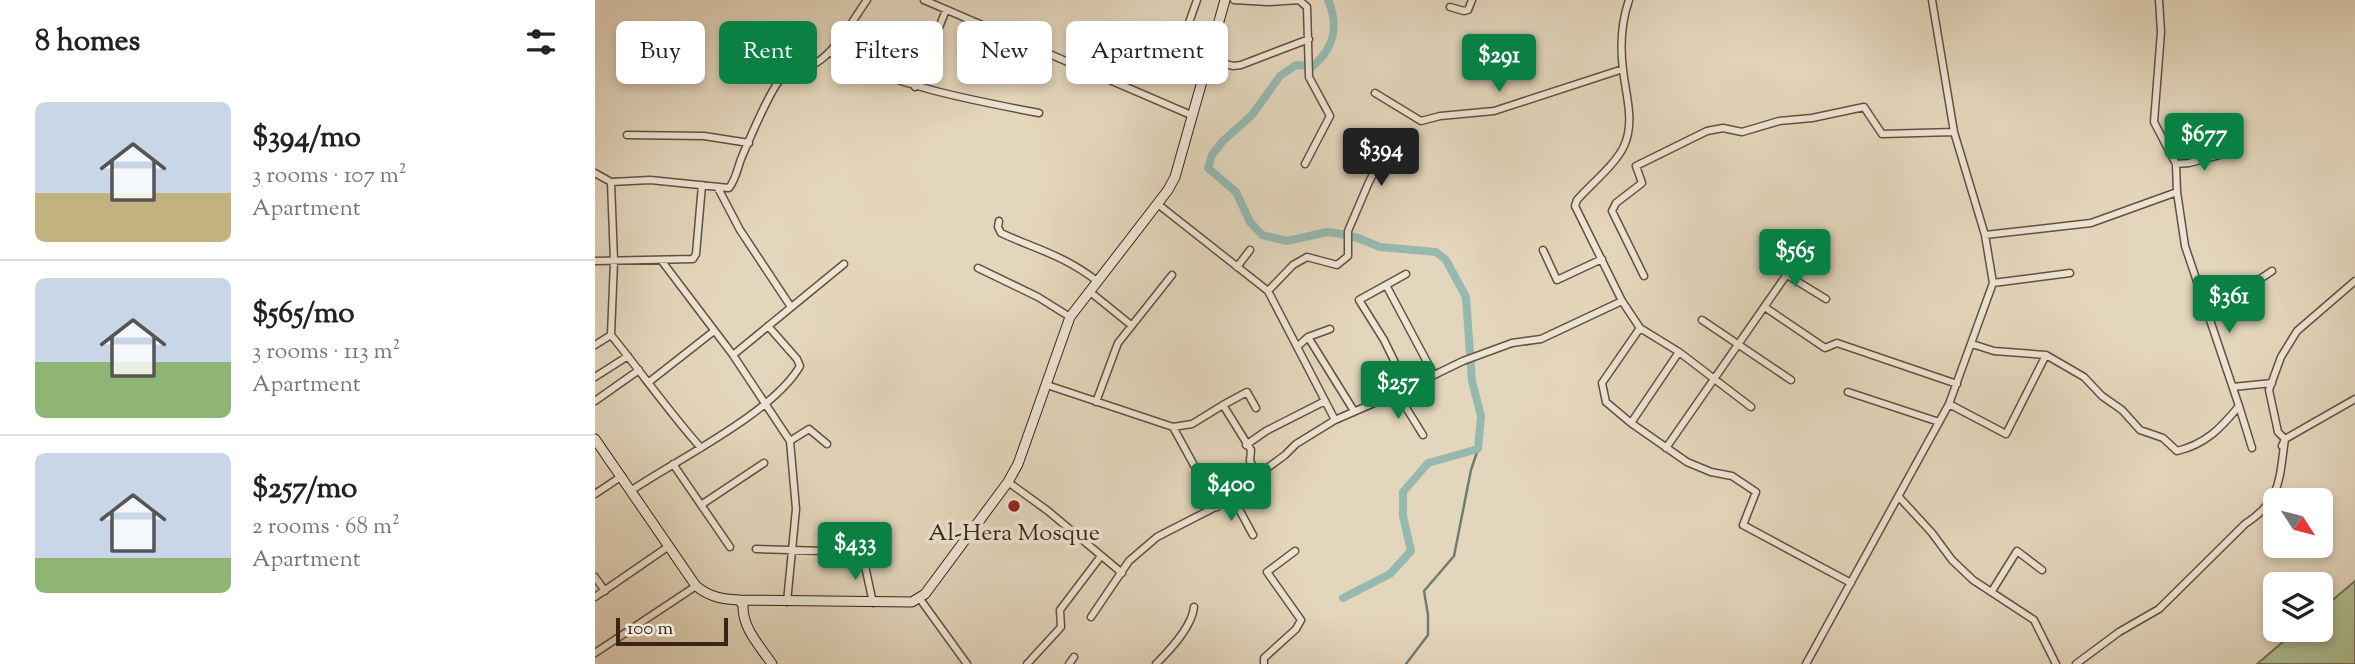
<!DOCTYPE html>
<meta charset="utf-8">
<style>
:root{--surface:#fff;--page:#f6f6f6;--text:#222;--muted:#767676;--line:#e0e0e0;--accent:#0b8043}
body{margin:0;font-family:"Sorts Mill Goudy",serif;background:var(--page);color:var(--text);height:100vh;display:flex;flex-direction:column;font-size:26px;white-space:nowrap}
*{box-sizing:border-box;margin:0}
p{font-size:23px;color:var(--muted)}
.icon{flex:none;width:38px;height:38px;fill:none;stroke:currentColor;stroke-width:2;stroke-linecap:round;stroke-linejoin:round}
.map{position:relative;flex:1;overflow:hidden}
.drawer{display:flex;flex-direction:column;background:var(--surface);width:595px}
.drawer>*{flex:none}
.banner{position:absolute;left:21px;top:21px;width:665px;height:63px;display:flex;gap:14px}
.needle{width:46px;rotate:126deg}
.tools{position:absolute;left:1668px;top:488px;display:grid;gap:14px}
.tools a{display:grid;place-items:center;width:70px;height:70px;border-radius:10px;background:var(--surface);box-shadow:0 4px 10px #0003;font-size:35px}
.scale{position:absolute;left:21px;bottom:18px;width:112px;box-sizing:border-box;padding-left:7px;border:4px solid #372517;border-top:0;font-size:19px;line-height:24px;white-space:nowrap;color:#372517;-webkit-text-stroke:5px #ede4d3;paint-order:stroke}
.price{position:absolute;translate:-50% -60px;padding:0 16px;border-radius:7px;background:var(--accent);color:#fff;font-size:23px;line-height:46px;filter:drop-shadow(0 2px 4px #0008)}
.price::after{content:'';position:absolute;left:50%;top:42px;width:21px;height:16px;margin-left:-10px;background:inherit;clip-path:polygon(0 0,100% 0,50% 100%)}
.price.on{background:#222;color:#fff}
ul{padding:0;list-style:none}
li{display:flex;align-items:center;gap:21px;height:175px;padding:0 35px}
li+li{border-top:2px solid var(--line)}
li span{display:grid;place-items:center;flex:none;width:196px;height:140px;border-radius:10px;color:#555}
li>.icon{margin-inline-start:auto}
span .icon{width:84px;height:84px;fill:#fffc;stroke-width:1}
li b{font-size:30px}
h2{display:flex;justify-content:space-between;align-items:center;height:84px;padding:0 35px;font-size:30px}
.chip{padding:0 24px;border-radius:10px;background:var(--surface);box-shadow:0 4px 10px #0003;font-size:24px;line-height:63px}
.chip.on{background:var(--accent);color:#fff}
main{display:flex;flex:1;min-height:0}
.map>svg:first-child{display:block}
.green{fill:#b0bf94;stroke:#747256;stroke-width:2}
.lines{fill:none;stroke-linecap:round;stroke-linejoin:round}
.stream{stroke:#6f7e72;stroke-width:2.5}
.canal{stroke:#95b9af;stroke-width:8}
.street-casing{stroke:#625140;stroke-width:9}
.secondary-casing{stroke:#372517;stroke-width:11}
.street{stroke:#ede4d3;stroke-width:6}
.secondary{stroke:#ede4d3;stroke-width:9}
.poi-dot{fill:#8f2418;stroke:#ede4d3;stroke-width:2.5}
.labels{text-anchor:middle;stroke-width:7;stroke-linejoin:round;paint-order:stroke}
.poi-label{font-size:24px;fill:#372517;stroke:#ede4d3}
</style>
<main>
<section class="drawer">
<h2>8 homes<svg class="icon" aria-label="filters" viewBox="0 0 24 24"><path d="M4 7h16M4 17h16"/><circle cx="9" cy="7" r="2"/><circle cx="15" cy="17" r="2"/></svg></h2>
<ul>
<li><span style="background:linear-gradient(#c9d6e8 65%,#c2b280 0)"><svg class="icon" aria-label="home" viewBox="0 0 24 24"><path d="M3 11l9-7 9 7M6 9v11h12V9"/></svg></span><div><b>$394/mo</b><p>3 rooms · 107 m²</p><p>Apartment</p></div></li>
<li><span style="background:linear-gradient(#c9d6e8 60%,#8fb573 0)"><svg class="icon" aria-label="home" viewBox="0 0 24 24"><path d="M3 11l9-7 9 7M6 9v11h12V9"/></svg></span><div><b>$565/mo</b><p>3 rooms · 113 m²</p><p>Apartment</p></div></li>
<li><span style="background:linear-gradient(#c9d6e8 75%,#8fb573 0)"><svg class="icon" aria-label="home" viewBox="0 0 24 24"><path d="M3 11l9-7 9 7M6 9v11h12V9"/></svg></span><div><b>$257/mo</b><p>2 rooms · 68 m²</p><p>Apartment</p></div></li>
</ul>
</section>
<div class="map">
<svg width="1760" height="664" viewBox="0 0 1760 664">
<rect width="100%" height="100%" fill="#e4d6bc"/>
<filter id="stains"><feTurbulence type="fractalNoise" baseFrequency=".00286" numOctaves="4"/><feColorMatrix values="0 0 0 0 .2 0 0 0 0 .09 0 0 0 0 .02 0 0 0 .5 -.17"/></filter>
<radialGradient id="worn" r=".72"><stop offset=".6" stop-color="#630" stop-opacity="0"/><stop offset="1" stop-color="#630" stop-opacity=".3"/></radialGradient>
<path class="green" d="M 1760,581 L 1760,664 L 1662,664 L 1702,630 L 1726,630 L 1726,610 Z"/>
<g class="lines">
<path class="stream" d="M 811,664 L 833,635 L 833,615 L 829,591 L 859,556 L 876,470 L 883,449"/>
<path class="canal" d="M 733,0 C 744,26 740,47 718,66 L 701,65 L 685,76 L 657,115 L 628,141 L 617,155 L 613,168 L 641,192 L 655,222 L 667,235 L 692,241 L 732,232 L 741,233 L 763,238 L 785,247 L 841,252 L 851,260 L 871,297 L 877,381 L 886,416 L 883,449 L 833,463 L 808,492 L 808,516 L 816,551 L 795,574 L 748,598"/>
<defs>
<path id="street" d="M 329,0 L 596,115
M 639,0 L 673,2 L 704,0 L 712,7 L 714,77 L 735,116 L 710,164
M 1034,0 C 1026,23 1025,46 1028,70 C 1031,96 1040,122 1029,146 C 1021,164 995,185 982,200 L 980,206 L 1027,301 L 1045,328 L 1084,352 L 1156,407
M 1337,0 L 1359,132 L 1390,235 L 1398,283 L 1354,404
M 855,7 L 869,11 L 873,10 L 877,0
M 585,48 L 602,0
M 234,52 C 302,86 370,99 444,113
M 613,59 L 638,66 L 646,65 L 714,39
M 320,87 L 351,10
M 780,93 L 826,121 L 845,116 L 899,111 L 1028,69
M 32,135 L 109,136 L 154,143
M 1581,164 L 1594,163 L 1633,153
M 0,173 L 16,182 L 55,180 L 134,188 C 141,179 142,170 146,159 C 154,140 172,97 184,81 C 193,68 208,71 221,63 C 243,49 257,21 272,0
M 123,188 L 145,230 L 196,307
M 564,205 L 673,291 L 740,420
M 404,221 L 403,227 L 406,233 C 443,250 468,255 502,281
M 1390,235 L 1496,223 L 1582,192
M 948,250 L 962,280 L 1007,259
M 66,260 L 138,355 L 195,441 L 201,509 L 192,602
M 0,261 L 98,259 L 101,254 L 107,185
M 642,267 L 655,250
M 383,268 L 443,297 L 475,317
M 811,274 L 764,300 L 789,340 L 812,387
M 1192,275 L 1231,299
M 1049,276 L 1017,211 L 1021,203 L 1047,183 L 1041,166 L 1112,131 L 1128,128 L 1147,132 L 1184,121 L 1217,118 L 1269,107 L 1287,134 L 1359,132
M 1760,281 L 1702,331 L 1686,357 L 1674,390 L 1683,432 L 1690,439 L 1760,399
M 1398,283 L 1475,273
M 791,285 L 839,375
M 1604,287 L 1665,279 L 1677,271
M 494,291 L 536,325
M 673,291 L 698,265 L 712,257 L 742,265 L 753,256 L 753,231 L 774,182 L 798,136
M 1171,308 L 1230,348 L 1242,343 L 1362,384
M 1107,320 L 1196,380
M 1045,328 L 1007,383 L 1011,402 L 1036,423 L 1084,352
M 16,335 C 46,372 74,412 106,448
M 713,337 L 759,411
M 1377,344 L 1399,351 L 1451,355 L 1489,377 L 1507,396 L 1527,410 L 1545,430 L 1568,438 L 1582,451 C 1611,444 1626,428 1644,406 L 1590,246 L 1582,192 L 1581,164 L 1559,122 L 1566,32 L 1564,0
M 0,345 L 16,335 L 19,261 L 16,182
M 702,347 L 713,337 L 735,329
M 138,355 L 249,264
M 0,377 L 33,356
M 54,382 L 119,331
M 452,385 L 578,427 L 597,424 L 628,405
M 1638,387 L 1677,383
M 1253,392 L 1344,422
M 802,393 L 828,435
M 0,401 L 44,370
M 501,402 L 523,343 L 577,275
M 1644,406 L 1657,448
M 661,408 L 652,392 L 628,405 L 656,450 L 655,461 L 663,475 L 690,455 L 701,444 L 740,420 L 802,393 L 868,361 L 917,343 L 946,339 L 1027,301
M 1036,423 L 1092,462 L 1116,472 L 1137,476 L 1161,492 L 1148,525 L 1256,583
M 578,427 L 622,507
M 195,441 L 214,429 L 232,444
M 651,445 L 671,431 L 730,401
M 1071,448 L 1206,254
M 78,464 L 135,547
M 413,482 L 453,511 L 527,573
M 37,490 C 83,459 178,413 205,366 L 202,359 L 173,326
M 0,494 L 27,476
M 1304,497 L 1337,533 L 1357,560 L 1378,580 L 1439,620 L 1461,664
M 638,498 L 658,535
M 106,505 L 169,463
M 161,549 L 267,552 L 278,603
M 0,577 L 10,591
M 1397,591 L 1422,551 L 1447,570
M 0,597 L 74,546
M 325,599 L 372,664
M 496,617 L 534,561 L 562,537 L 638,498 L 663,475
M 0,653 L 101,586
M 432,664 L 466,627 L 465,610 L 506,556
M 474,664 L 479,657
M 561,664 C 575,650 597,627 599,607
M 669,664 L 669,658 L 701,629 L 706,620 L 672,572 L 700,551
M 1211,664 L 1354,404 L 1411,434 L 1451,355
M 1481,664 L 1524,632 L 1564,609 L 1650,524 C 1687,500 1684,479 1690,439 L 1687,446"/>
<path id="secondary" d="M 0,439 L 101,586 C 115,597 126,599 144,600 L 148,605 C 147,628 165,646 177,664
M 144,600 L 317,602 L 330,594 L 413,482 L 423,464 L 475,317 L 573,190 L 580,177 L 630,0"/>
</defs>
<use href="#street" class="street-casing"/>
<use href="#secondary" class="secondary-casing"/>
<use href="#street" class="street"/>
<use href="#secondary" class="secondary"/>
</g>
<circle class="poi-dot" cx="419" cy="506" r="7"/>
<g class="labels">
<g class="poi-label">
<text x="419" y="540">Al-Hera Mosque</text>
</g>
</g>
<rect width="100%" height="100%" filter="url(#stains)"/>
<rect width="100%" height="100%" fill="url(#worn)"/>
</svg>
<div class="tools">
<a><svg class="needle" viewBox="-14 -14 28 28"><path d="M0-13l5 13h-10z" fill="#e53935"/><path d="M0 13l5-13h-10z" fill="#767676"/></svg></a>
<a><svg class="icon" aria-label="layers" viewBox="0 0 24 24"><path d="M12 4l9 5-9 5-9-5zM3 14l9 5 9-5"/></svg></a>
</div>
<div class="scale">100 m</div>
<b class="price" style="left:904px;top:94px">$291</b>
<b class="price" style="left:1609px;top:173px">$677</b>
<b class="price on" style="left:786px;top:188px">$394</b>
<b class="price" style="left:1200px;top:289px">$565</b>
<b class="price" style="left:1634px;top:335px">$361</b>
<b class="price" style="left:803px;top:421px">$257</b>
<b class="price" style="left:636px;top:523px">$400</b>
<b class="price" style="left:260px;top:582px">$433</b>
<div class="banner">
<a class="chip">Buy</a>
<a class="chip on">Rent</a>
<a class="chip">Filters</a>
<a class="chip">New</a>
<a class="chip">Apartment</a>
</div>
</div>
</main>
